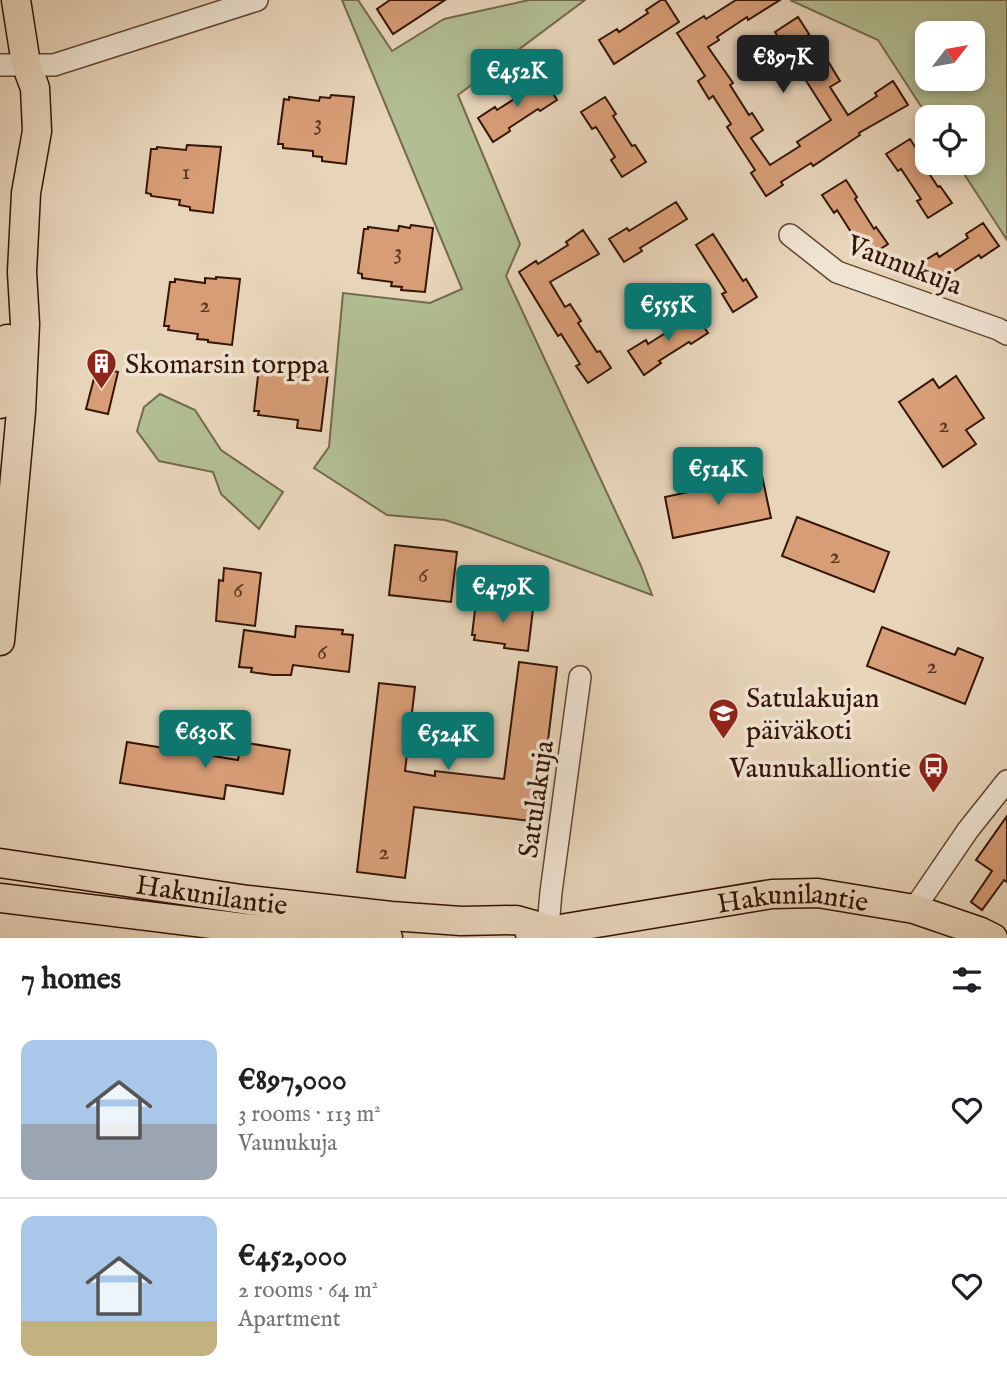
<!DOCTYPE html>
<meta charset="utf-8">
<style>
:root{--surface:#fff;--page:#f2f2f2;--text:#202124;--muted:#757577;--line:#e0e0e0;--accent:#0f766e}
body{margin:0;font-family:"IM FELL English",serif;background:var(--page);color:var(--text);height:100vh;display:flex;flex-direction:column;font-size:26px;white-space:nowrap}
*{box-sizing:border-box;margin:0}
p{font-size:23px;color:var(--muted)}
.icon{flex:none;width:38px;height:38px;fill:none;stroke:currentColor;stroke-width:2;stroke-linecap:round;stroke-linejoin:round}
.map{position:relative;height:938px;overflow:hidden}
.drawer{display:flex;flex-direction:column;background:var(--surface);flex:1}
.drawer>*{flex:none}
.needle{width:46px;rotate:59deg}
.buttons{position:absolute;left:915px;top:21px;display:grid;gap:14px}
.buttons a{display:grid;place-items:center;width:70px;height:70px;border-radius:14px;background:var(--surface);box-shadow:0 4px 10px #0003;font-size:35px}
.price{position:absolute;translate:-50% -60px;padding:0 16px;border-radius:7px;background:var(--accent);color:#fff;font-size:23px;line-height:46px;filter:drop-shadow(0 2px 4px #0008)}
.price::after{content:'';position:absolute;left:50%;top:42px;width:21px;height:16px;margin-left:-10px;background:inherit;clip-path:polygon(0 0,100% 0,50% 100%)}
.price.active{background:#222;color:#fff}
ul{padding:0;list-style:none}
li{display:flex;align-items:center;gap:21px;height:175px;padding:0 21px}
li+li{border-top:2px solid var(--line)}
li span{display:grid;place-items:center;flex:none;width:196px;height:140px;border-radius:14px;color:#555}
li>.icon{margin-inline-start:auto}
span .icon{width:84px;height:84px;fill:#fffc;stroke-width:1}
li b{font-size:30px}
h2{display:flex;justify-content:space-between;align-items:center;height:84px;padding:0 21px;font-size:30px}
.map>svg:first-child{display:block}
.green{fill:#b2bd92;stroke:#74694c;stroke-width:2;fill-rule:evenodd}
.building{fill:#d79d77;stroke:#351505;stroke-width:2}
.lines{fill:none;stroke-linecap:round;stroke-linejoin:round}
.minor-casing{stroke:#624532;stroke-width:24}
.major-casing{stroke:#351505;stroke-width:31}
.minor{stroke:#efe3d2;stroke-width:21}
.major{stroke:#e7d4b9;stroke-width:28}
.labels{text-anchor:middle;stroke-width:7;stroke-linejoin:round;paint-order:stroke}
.number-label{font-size:24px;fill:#5e3722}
.street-label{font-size:28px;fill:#351505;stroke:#efe3d2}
.poi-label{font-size:28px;fill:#351505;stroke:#efe3d2;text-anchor:start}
</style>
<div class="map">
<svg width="1007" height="938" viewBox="0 0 1007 938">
<rect width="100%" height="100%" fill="#e7d4b9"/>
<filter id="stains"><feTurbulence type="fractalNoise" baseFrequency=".00286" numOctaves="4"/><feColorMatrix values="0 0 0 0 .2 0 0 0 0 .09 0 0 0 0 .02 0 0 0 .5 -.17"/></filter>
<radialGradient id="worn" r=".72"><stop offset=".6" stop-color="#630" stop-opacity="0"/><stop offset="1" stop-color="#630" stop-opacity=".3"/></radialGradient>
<path class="green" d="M 342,0 L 358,0 L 392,51 L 444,19 L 529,0 L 585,0 L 458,95 L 520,244 L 506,276 L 641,566 L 652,595 L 470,528 L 445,520 L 387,515 L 314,468 L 329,447 L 343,293 L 430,303 L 462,289 Z
M 790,0 L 1007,0 L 1007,240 L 957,163 L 973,163 L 973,117 L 928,117 L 878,40 ZM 973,33 L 973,79 L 928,79 L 928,33 Z
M 160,394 L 195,410 L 221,450 L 283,492 L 259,529 L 221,494 L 213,472 L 159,461 L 137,431 L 144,407 Z"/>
<path class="building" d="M 390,0 L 445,0 L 393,34 L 377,9 Z
M 661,0 L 665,0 L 679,22 L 614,64 L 599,40 L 617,29 L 619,32 L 648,13 L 646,10 Z
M 736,0 L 780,0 L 748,20 L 747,17 L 717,37 L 719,40 L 708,47 L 733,83 L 730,85 L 749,115 L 752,113 L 763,130 L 751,138 L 770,165 L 800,146 L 797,142 L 831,120 L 805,79 L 808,77 L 789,47 L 786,49 L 775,32 L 798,17 L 809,34 L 807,36 L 826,65 L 829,63 L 840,81 L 830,87 L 848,115 L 877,96 L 875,93 L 893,81 L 908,105 L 859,133 L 860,135 L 813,166 L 811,163 L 781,182 L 783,185 L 766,196 L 751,173 L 755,170 L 727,127 L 731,124 L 713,96 L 709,99 L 698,81 L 705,76 L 677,33 L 704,16 L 706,19 Z
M 543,77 L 557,100 L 540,111 L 538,109 L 509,128 L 510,131 L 493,142 L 478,118 L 495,107 L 497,110 L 527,91 L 525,88 Z
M 331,95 L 354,97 L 346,164 L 322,161 L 322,157 L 313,156 L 313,151 L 283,148 L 283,144 L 278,144 L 284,99 L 289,100 L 289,97 L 319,101 L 320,97 L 330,98 Z
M 605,97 L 616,114 L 613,116 L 632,146 L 635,145 L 646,162 L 622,177 L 611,160 L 615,157 L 596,127 L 592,129 L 581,112 Z
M 910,139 L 921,156 L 919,158 L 938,187 L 940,186 L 952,203 L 928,218 L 917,201 L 921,199 L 901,169 L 898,171 L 886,154 Z
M 187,145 L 221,147 L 213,213 L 190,210 L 190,207 L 179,205 L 180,200 L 151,196 L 151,194 L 146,193 L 151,149 L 157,149 L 157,147 L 186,150 Z
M 846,180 L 857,197 L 855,199 L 874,229 L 876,227 L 888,244 L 864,260 L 853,242 L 856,240 L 837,210 L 834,213 L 822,195 Z
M 676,202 L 687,219 L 640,248 L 642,251 L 624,262 L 609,239 L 627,228 L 629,231 Z
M 983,223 L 999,246 L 981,258 L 979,255 L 950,274 L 952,277 L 934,288 L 919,264 L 937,253 L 939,257 L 968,238 L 966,234 Z
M 411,225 L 433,228 L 425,292 L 401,290 L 402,287 L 391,286 L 392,282 L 362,278 L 362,274 L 358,273 L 364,229 L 368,229 L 368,227 L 398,231 L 399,226 L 410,228 Z
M 583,230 L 599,254 L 550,282 L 565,307 L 570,304 L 581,321 L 578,323 L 597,352 L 600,351 L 611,368 L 588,383 L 576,366 L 580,364 L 561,334 L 558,336 L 519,272 L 536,261 L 538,264 L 568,245 L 566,242 Z
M 713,234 L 743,281 L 746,279 L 757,297 L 733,312 L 722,294 L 726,292 L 696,245 Z
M 216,277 L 240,279 L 232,345 L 208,342 L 208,340 L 197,339 L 198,334 L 168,330 L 169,326 L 164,326 L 170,282 L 175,282 L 175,279 L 205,283 L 205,278 L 216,279 Z
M 693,310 L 708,333 L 691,344 L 689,342 L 659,361 L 661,363 L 644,375 L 628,351 L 646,340 L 648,344 L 678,325 L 676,321 Z
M 294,363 L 329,365 L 321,431 L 297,428 L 298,420 L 258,415 L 259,411 L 254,411 L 259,367 L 264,367 L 264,364 L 293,368 Z
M 97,367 L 118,372 L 108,414 L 86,409 Z
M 956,376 L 984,418 L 966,430 L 976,444 L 943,467 L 899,402 L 933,379 L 939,388 Z
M 762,476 L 771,518 L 673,538 L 665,497 Z
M 797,517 L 889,552 L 874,592 L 782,556 Z
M 395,545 L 457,552 L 451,602 L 389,595 Z
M 224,568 L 261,573 L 255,626 L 216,621 L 219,580 L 223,581 Z
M 476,602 L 533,609 L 528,651 L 504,648 L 505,644 L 474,640 L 475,635 L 472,635 Z
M 296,626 L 343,630 L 342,634 L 353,635 L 349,672 L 293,665 L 291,675 L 273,675 L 251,672 L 252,668 L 239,667 L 244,630 L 295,637 Z
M 882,627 L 955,655 L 958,648 L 983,658 L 965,704 L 867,666 Z
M 519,662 L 557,667 L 545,765 L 537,764 L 530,821 L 414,807 L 405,878 L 357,872 L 379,683 L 415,687 L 405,771 L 435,776 L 435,771 L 504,779 Z
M 127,742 L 238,760 L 241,742 L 290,750 L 283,794 L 226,785 L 224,799 L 120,783 Z
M 1007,816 L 1007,882 L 1004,880 L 982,910 L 971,902 L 992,871 L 976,860 Z"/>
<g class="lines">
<defs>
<path id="minor" d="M 0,65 L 54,65 L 257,0
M 790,235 L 837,272 L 998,329 L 1007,334
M 914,909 L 968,830 L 1007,781
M 547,938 L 551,892 L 580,677"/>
<g id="major">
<path d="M 0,404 L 7,339"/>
<path d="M 0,641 L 21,411 L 25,324 L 22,272 L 26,193 L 37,131 L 35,88 L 26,64 L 16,0"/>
<path id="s1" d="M 0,863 L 248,900 L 391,916 L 461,921 L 516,920 L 548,929"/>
<path d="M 0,898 L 244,928 L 388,938"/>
<path id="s2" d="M 530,934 L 772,894 L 818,893 L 914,909 L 981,932 L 993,938"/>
</g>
</defs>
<use href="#minor" class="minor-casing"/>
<use href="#major" class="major-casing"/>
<use href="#minor" class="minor"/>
<use href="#major" class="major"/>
</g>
<defs>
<symbol id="building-pin" viewBox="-11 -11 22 30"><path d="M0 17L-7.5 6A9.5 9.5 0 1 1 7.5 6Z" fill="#8f2418" stroke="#efe3d2"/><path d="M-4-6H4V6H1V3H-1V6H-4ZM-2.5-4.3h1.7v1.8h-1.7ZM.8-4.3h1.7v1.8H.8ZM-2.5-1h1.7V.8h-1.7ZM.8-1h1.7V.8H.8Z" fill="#fff"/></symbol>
<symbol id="school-pin" viewBox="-11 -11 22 30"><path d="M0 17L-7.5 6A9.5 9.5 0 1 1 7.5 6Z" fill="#8f2418" stroke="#efe3d2"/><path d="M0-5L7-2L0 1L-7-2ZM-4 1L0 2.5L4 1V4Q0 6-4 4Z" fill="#fff"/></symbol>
<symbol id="bus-pin" viewBox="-11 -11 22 30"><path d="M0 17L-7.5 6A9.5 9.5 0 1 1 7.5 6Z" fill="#8f2418" stroke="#efe3d2"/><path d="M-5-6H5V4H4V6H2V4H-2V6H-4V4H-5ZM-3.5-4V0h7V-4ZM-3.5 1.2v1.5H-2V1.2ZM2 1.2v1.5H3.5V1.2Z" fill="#fff"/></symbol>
</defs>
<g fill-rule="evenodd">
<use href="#building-pin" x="84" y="346" width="35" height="47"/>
<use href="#school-pin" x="706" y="696" width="35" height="47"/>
<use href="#bus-pin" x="916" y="750" width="35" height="47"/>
</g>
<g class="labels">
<g class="number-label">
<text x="318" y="130">3</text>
<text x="186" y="179">1</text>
<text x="398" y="259">3</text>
<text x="205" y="312">2</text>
<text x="944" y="432">2</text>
<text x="835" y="563">2</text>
<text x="423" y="582">6</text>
<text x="238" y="597">6</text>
<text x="322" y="659">6</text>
<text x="932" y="673">2</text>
<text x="384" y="859">2</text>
</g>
<g class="street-label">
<text transform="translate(905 264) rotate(21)" y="10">Vaunukuja</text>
<text transform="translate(535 799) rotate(-82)" y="10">Satulakuja</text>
<text dy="10" stroke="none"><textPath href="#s1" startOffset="214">Hakunilantie</textPath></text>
<text dy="10" stroke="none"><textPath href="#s2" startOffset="266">Hakunilantie</textPath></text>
</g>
<g class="poi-label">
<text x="125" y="373">Skomarsin torppa</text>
<text x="746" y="707">Satulakujan<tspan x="746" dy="32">päiväkoti</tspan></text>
<text x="911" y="777" text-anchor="end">Vaunukalliontie</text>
</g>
</g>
<rect width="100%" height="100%" filter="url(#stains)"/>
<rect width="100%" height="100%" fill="url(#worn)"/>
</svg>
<div class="buttons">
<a><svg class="needle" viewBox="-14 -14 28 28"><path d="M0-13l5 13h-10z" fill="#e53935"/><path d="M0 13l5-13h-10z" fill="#757577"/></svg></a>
<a><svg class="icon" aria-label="locate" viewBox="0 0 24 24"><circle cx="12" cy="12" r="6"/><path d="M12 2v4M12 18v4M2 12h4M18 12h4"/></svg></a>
</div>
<b class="price active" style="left:783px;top:95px">€897K</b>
<b class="price" style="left:517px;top:109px">€452K</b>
<b class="price" style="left:668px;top:343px">€555K</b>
<b class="price" style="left:718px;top:507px">€514K</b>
<b class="price" style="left:503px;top:625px">€479K</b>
<b class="price" style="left:205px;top:770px">€630K</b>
<b class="price" style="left:448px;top:772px">€524K</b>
</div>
<section class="drawer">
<h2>7 homes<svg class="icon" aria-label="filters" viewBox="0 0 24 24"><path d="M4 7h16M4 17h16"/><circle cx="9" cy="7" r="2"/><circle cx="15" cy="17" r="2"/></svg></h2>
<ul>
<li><span style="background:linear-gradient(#a9c7e8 60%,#9aa5b1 0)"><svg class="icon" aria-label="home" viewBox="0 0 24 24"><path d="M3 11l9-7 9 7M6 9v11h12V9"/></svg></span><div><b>€897,000</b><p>3 rooms · 113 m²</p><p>Vaunukuja</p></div><svg class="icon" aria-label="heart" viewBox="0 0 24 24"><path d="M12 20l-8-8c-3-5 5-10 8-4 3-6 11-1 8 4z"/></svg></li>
<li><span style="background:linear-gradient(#a9c7e8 75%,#c2b280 0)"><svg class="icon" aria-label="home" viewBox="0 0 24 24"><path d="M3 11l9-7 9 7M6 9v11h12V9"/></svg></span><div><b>€452,000</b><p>2 rooms · 64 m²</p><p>Apartment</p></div><svg class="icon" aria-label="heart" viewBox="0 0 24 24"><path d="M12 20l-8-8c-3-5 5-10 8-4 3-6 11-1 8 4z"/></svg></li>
</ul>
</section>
